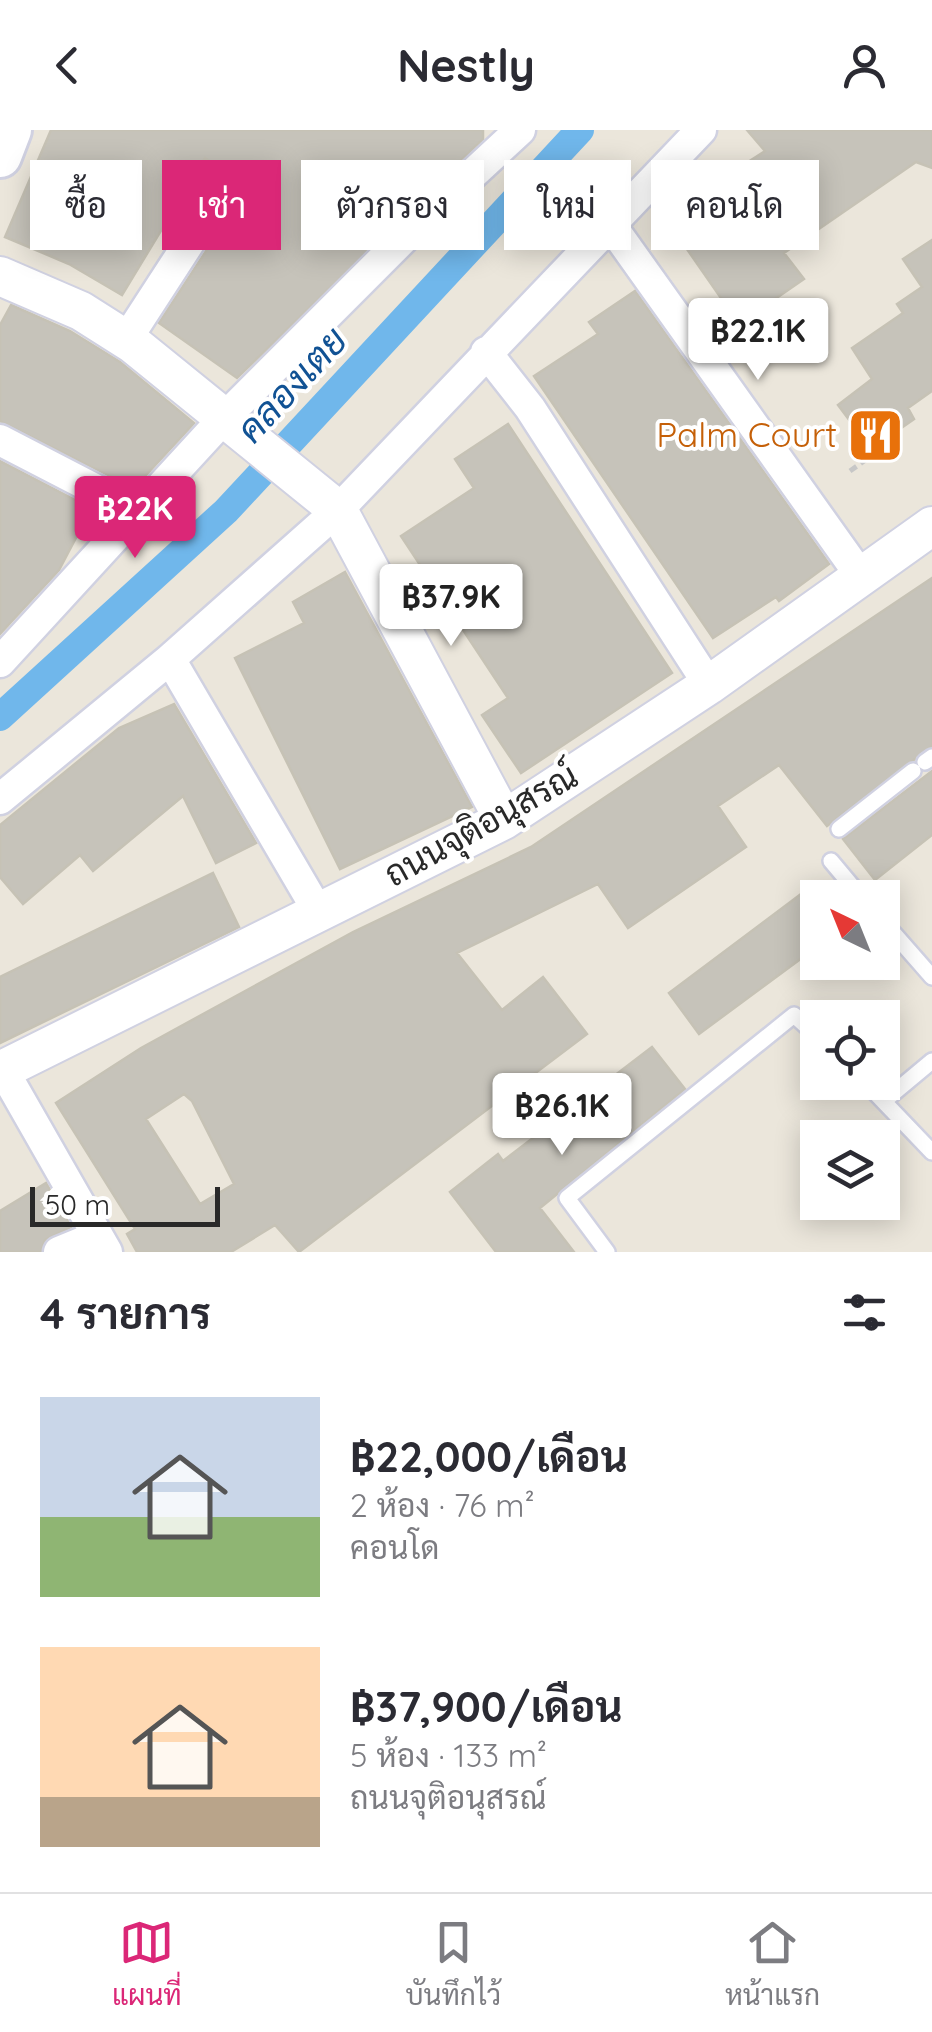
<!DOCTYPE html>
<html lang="th">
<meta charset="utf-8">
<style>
:root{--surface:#fff;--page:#f2f2f3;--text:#2b2b33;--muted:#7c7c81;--line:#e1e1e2;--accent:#db2777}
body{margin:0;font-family:Quicksand,Sarabun,sans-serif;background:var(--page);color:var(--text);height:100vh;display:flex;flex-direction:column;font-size:38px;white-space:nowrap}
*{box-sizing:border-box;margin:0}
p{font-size:32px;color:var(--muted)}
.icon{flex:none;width:55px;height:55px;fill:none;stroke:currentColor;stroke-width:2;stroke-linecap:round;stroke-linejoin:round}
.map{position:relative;height:1122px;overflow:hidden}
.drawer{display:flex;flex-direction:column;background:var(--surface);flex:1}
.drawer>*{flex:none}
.guide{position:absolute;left:30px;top:30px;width:872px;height:90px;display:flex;gap:20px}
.needle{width:65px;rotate:317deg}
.controls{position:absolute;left:800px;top:750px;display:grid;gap:20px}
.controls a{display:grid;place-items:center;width:100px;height:100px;border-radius:0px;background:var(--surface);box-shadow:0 5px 25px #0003;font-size:50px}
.scale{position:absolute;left:30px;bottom:25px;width:190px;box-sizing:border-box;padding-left:10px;border:5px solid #292929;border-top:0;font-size:28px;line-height:35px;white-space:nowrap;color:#292929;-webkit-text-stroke:8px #fff;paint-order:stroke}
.price{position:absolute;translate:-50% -85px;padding:0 22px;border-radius:10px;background:#fff;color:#222;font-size:32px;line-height:65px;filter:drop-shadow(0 2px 5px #0008)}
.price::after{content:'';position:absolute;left:50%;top:60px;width:30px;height:22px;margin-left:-15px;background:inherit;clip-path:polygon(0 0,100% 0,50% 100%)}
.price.on{background:var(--accent);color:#fff}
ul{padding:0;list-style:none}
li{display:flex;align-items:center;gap:30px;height:250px;padding:0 40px}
li span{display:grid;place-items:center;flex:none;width:280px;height:200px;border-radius:0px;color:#555}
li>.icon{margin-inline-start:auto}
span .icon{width:120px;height:120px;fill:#fffc;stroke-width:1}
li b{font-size:42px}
h2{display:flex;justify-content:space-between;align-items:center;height:120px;padding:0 40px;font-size:42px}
.chip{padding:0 35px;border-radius:0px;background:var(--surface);box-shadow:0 5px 25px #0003;font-size:35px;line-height:90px}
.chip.on{background:var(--accent);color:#fff}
header{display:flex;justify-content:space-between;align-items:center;height:130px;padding:0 40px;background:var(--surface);font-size:45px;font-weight:800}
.tab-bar{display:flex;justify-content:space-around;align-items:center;height:140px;border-top:2px solid var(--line);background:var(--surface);font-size:28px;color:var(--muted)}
.tab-bar a{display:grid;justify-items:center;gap:5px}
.tab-bar .on{color:var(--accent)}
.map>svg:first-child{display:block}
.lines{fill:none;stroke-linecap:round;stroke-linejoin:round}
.canal{stroke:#70b7eb;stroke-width:28}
.building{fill:#c6c3ba;stroke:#c6c2b5;stroke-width:2.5;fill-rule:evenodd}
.service-casing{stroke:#d0d1e1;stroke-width:20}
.minor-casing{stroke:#d0d1e1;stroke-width:35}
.tertiary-casing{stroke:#d0d1e1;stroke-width:42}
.secondary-casing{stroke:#d0d1e1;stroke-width:48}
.path{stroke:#c7c7c7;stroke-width:5;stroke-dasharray:8 5;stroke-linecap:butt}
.service{stroke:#fff;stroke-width:15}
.minor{stroke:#fff;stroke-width:30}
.tertiary{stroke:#fff;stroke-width:38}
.secondary{stroke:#fff;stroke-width:42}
.labels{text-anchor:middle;stroke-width:8;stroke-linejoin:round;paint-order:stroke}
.food-label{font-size:35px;fill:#c56008;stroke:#fff;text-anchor:end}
.street-label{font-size:35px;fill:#292929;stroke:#fff}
.water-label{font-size:38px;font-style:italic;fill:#115294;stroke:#fff}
</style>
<header><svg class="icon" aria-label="back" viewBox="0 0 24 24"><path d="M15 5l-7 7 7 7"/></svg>Nestly<svg class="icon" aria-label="person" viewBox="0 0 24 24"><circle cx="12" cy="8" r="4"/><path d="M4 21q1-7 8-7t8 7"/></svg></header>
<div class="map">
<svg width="932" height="1122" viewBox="0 0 932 1122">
<rect width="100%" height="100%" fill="#ebe6db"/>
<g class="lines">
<path class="canal" d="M 0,587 L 226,381 L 580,0"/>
</g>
<path class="building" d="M 51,0 L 483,0 L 483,9 L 237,248 L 159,193 L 238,72 L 239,52 L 205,28 L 122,165 L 69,134 L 5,107 Z
M 747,0 L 932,0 L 932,38 L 916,32 L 784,123 L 804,149 L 739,194 L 664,86 L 765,21 Z
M 932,110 L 932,261 L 908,278 L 914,289 L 871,319 L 838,275 L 872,249 L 852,218 L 903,183 L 897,174 L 922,157 L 903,129 Z
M 635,161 L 829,434 L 779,471 L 776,467 L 713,508 L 534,246 L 598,204 L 589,192 Z
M 11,175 L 70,201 L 120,232 L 194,293 L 134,358 L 0,291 L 0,195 Z
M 508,294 L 672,543 L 521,643 L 482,585 L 508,568 L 401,406 L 474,358 L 455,329 Z
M 0,331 L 108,387 L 88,409 L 78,404 L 59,440 L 0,504 Z
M 345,442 L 472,677 L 340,739 L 235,528 L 304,493 L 293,472 Z
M 932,448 L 932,616 L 827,696 L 779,635 L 718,676 L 746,717 L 628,798 L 598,754 L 457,823 L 502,880 L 543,847 L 587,904 L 299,1122 L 275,1095 L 231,1122 L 137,1122 L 127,1104 L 135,1099 L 56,973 L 141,918 L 353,802 L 531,717 ZM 184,964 L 192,971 L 234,1054 L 200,1074 L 146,989 Z
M 174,574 L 256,713 L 216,733 L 183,666 L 93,741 L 80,725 L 23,774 L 0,747 L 0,695 L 119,598 Z
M 932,641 L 932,705 L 875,750 L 843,709 Z
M 213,743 L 239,797 L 0,913 L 0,847 Z
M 801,764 L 818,787 L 818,816 L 699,904 L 669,863 Z
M 652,917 L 685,959 L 540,1078 L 574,1122 L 496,1122 L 450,1062 L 498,1024 L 503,1031 Z
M 46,1053 L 71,1097 L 45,1110 L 41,1122 L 0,1122 L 0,1081 Z"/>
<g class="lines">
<defs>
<path id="service" d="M 925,632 L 932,627
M 839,699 L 913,641
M 831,731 L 862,768
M 882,790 L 932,847
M 865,952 L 932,1022
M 884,971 L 932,931
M 607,1122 L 567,1068 L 794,885 L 818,907"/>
<path id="minor" d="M 610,94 L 860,445
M 126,210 L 222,62
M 486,222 L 530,278 L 709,555
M 0,310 L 139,382
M 170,529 L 319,783
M 0,532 L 225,287 L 410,102 L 520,0
M 0,669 L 170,529 L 338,380 L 701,0
M 3,940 L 107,1122
M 59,1122 L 98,1106"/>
<path id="tertiary" d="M 0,146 L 81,181 L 133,214 L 338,380 L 504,690
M 0,941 L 504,690 L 709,555 L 932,396"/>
<path id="secondary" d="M 0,26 L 10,0"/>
</defs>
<use href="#service" class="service-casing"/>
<use href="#minor" class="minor-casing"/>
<use href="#tertiary" class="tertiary-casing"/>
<use href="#secondary" class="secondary-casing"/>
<path class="path" d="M 850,341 L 871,326"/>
<use href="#service" class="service"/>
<use href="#minor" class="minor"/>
<use href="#tertiary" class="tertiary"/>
<use href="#secondary" class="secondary"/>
</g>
<defs>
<symbol id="restaurant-square" viewBox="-11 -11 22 22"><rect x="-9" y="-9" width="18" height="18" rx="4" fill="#e8710a" stroke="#fff"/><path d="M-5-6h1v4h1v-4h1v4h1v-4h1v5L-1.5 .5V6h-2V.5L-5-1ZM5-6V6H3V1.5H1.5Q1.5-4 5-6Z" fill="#fff"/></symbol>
</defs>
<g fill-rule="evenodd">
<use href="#restaurant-square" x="844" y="274" width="63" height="63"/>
</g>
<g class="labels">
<g class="food-label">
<text x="837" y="317">Palm Court</text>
</g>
<g class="street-label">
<text transform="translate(481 695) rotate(-29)" y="12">ถนนจุติอนุสรณ์</text>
</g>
<g class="water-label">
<text transform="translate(292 255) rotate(-47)" y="13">คลองเตย</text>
</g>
</g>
</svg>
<div class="controls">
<a><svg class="needle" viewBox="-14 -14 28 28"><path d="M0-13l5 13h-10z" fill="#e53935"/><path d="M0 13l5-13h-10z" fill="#7c7c81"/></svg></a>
<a><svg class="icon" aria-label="locate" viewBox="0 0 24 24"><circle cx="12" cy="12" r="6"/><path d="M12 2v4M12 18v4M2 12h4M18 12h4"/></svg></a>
<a><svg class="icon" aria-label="layers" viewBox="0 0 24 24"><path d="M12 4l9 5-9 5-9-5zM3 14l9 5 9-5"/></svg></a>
</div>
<div class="scale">50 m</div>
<b class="price" style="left:758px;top:253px">฿22.1K</b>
<b class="price on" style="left:135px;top:431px">฿22K</b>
<b class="price" style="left:451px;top:519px">฿37.9K</b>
<b class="price" style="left:562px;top:1028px">฿26.1K</b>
<div class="guide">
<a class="chip">ซื้อ</a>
<a class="chip on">เช่า</a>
<a class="chip">ตัวกรอง</a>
<a class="chip">ใหม่</a>
<a class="chip">คอนโด</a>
</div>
</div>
<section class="drawer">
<h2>4 รายการ<svg class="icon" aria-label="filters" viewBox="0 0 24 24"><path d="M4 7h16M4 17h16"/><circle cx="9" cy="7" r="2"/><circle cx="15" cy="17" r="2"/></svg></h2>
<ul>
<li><span style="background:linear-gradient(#c9d6e8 60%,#8fb573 0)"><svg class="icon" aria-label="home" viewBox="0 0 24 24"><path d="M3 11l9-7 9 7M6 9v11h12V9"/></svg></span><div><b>฿22,000/เดือน</b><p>2 ห้อง · 76 m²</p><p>คอนโด</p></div></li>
<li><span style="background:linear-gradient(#ffd9b3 75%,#b9a48a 0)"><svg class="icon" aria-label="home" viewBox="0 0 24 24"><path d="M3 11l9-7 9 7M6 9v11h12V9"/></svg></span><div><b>฿37,900/เดือน</b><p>5 ห้อง · 133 m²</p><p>ถนนจุติอนุสรณ์</p></div></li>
</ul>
</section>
<nav class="tab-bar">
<a class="on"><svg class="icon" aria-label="map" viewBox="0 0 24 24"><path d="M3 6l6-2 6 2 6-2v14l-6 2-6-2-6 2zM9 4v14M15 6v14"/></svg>แผนที่</a>
<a><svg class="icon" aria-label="saved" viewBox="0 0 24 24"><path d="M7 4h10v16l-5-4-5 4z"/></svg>บันทึกไว้</a>
<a><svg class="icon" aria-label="home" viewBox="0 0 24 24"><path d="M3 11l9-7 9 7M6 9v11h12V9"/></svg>หน้าแรก</a>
</nav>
